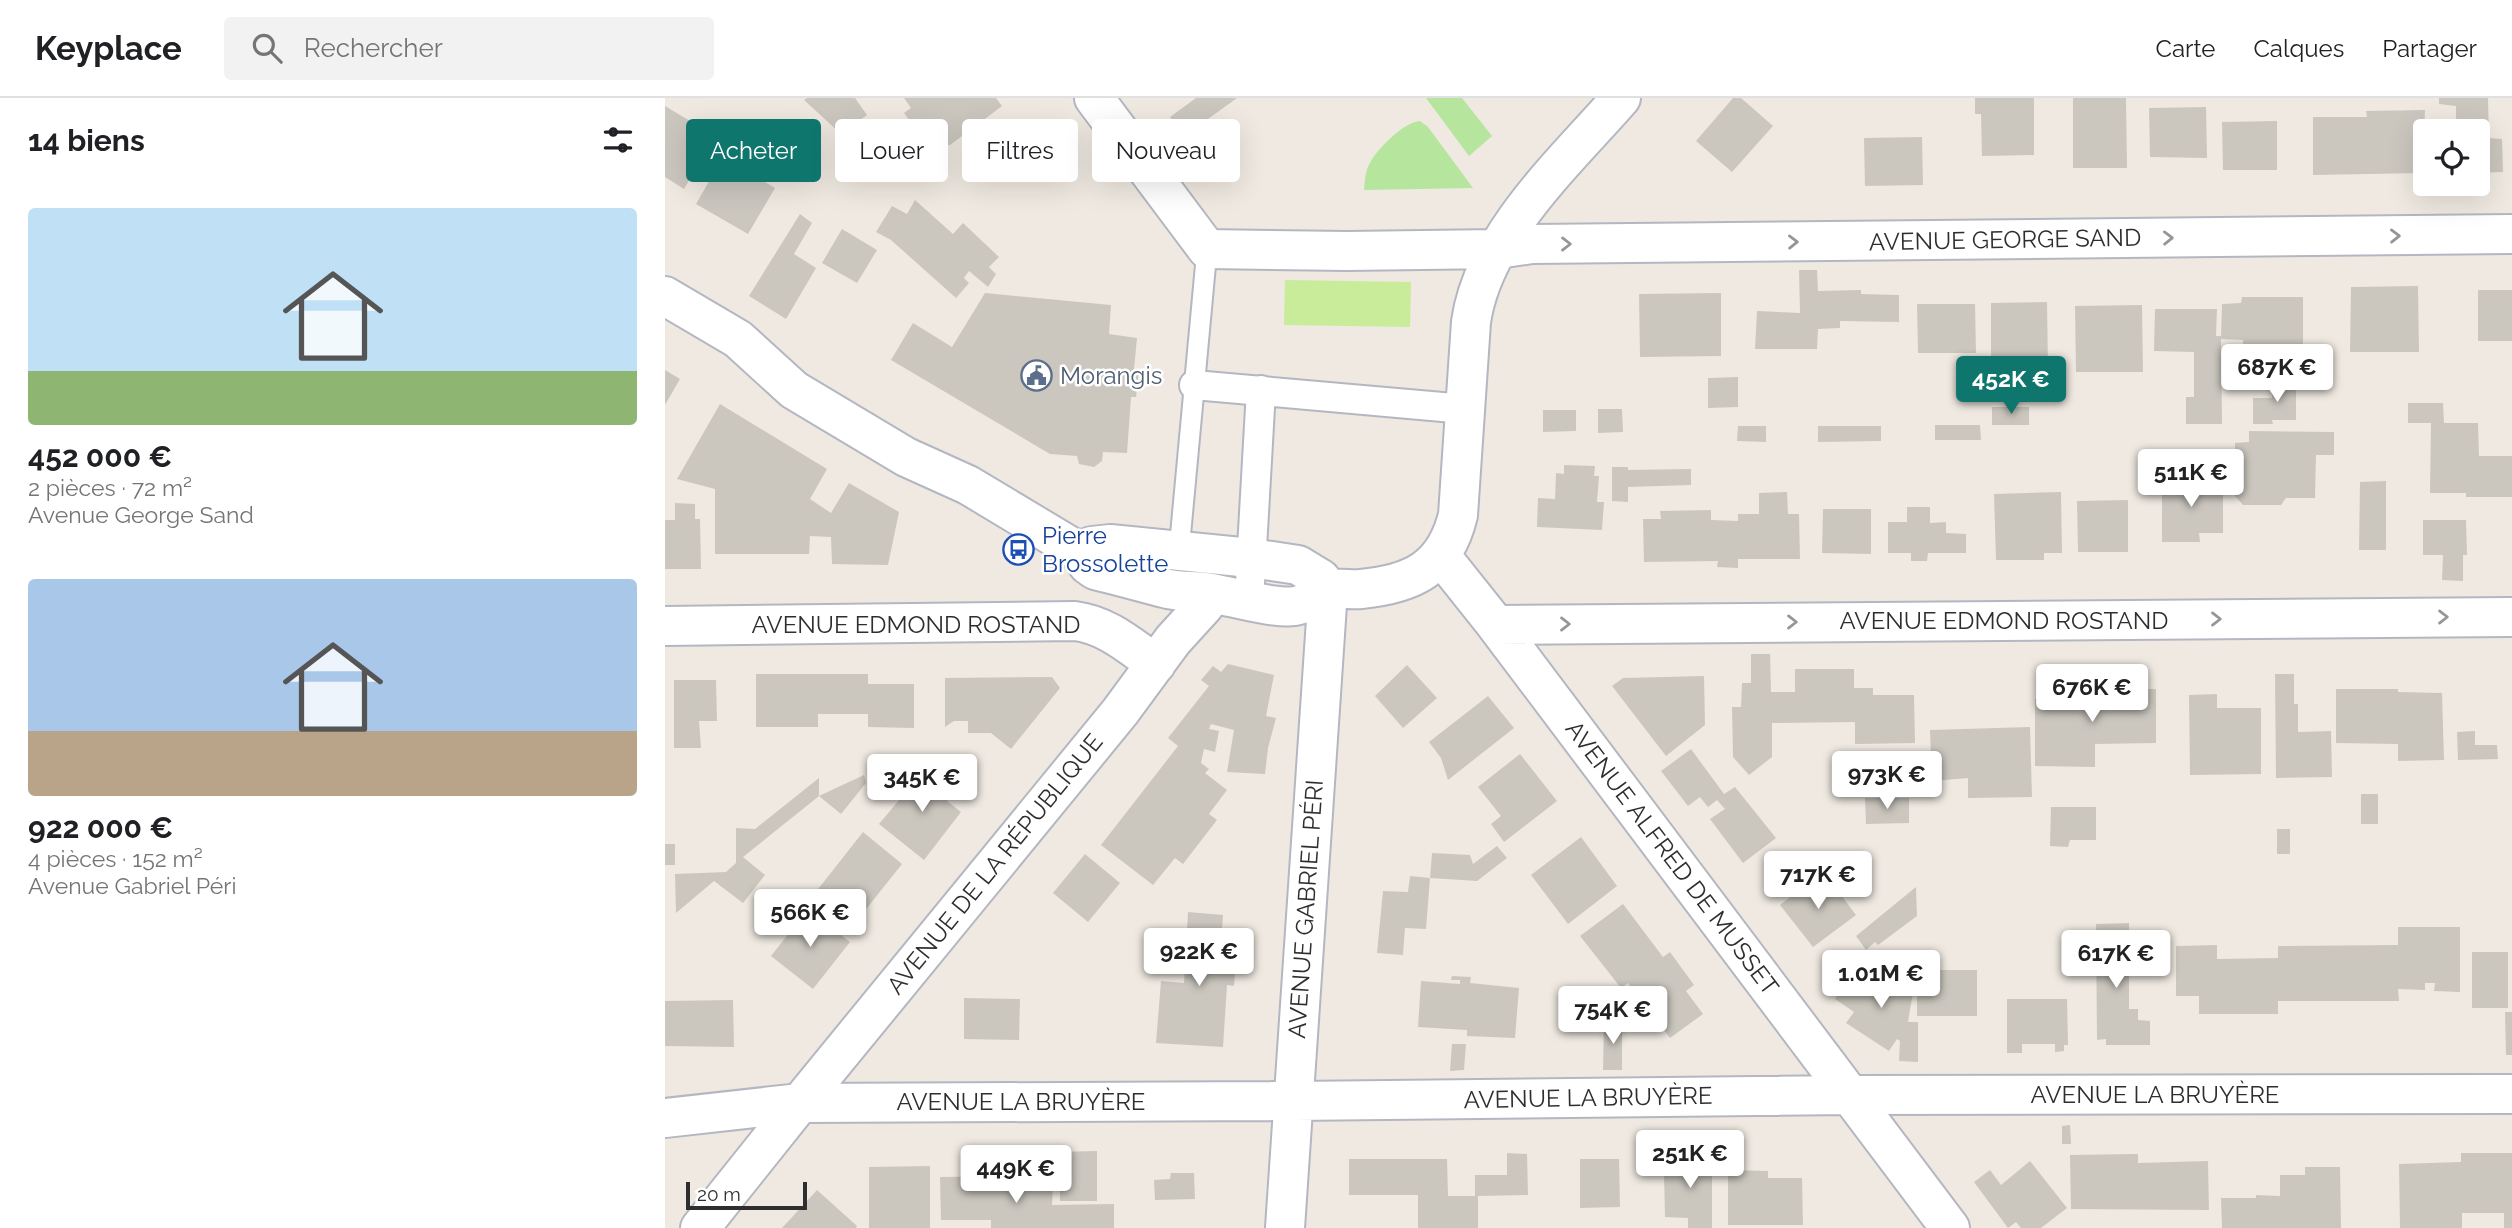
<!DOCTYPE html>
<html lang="fr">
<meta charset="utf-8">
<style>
:root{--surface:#fff;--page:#f2f2f2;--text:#202124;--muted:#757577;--line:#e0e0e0;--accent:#0f766e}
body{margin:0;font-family:Raleway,sans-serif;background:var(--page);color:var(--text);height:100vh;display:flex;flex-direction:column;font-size:26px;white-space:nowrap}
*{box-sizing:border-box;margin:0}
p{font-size:23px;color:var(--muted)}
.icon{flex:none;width:38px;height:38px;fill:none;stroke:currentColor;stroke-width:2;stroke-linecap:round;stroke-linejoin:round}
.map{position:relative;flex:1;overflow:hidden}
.side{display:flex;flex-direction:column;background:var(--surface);width:665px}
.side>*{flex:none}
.top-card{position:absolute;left:21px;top:21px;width:665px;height:63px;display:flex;gap:14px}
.buttons{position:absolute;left:1748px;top:21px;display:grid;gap:14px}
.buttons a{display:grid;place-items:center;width:77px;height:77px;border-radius:7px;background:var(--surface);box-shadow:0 7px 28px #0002;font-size:35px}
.scale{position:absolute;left:21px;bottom:18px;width:121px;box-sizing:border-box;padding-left:7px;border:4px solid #2e2e2e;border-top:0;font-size:19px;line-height:24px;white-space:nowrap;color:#2e2e2e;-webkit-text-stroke:5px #fff;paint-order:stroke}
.price{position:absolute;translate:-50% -60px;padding:0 16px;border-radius:7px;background:#fff;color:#222;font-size:23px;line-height:46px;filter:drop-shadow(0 2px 4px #0008)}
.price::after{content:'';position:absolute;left:50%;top:42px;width:21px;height:16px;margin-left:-10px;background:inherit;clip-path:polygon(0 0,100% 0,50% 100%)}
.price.active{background:var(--accent);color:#fff}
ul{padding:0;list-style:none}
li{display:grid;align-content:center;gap:14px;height:371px;padding:0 28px}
li span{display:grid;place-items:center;height:217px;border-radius:7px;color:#555}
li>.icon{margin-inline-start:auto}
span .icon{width:126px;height:126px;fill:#fffc;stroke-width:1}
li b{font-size:30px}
h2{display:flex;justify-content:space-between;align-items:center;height:84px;padding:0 28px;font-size:30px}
.chip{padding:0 24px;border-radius:7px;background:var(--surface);box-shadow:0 7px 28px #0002;font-size:24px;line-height:63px}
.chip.active{background:var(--accent);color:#fff}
header{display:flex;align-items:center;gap:42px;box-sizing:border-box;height:98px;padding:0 35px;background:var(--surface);border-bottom:2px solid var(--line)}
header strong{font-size:33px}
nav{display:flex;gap:38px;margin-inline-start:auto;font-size:24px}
.search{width:490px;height:63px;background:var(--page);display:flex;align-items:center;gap:18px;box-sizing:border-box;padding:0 24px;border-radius:7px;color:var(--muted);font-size:26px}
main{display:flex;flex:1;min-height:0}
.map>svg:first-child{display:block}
.green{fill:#b6e59e}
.pitch{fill:#c9ec9a}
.building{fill:#cbc7bf}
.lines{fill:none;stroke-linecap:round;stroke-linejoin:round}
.service-casing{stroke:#b4b7c1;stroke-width:23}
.pedestrian-casing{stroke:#b4b7c1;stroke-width:32}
.minor-casing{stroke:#b4b7c1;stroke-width:42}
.service{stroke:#fff;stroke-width:19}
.pedestrian{stroke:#fff;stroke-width:28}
.minor{stroke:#fff;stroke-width:38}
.oneway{stroke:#969696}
.labels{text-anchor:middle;stroke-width:5;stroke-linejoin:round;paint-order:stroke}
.street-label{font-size:24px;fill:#2e2e2e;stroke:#fff}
.service-label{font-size:24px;fill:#4e5e75;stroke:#fff;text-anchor:start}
.transit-label{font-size:24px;fill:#164399;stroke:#fff;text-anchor:start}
</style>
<header>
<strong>Keyplace</strong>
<div class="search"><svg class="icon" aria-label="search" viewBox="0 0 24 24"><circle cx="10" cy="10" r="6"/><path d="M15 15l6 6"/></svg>Rechercher</div>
<nav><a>Carte</a><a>Calques</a><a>Partager</a></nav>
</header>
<main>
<section class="side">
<h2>14 biens<svg class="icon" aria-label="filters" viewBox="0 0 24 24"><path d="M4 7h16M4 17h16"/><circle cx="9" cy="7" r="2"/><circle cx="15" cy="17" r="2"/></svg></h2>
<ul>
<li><span style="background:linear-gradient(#bfe0f5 75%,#8fb573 0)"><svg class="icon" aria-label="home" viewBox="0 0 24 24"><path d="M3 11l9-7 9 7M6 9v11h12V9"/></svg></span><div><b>452 000 €</b><p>2 pièces · 72 m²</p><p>Avenue George Sand</p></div></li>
<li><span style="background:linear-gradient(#a9c7e8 70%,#b9a48a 0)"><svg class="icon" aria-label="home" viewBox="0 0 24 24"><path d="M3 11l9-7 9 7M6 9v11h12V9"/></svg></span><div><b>922 000 €</b><p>4 pièces · 152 m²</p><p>Avenue Gabriel Péri</p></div></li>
</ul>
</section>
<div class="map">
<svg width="1847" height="1130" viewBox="0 0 1847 1130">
<rect width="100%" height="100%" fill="#efe9e1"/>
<path class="green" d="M 761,0 L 797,0 L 827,38 L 804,58 Z
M 755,23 L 763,29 L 808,90 L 699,92 C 700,83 700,73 705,65 C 712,51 739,24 755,23 Z"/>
<path class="pitch" d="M 620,182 L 746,184 L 745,229 L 619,227 Z"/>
<path class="building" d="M 142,0 L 190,0 L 202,17 L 176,36 L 139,2 Z
M 239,0 L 331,0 L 337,8 L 285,47 L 262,46 L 239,15 L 246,10 Z
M 531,0 L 572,0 L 518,39 L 505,19 Z
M 1068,0 L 1076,0 L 1108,28 L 1067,74 L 1031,43 Z
M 1310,0 L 1369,0 L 1369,57 L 1317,58 L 1316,16 L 1310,16 Z
M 1408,0 L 1461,0 L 1462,70 L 1408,70 Z
M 1774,0 L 1823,0 L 1824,40 L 1837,41 L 1838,74 L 1813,75 L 1813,33 L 1791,33 L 1791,8 L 1774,6 Z
M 0,8 L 50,38 L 19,91 L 0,79 Z
M 1541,9 L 1542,60 L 1485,59 L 1484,10 Z
M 1760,12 L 1758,75 L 1648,77 L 1648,19 L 1702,19 L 1701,13 Z
M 1612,23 L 1612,72 L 1558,72 L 1557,24 Z
M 1257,39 L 1258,87 L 1200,88 L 1199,40 Z
M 58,59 L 110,90 L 83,136 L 31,106 Z
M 250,102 L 288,136 L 298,125 L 334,159 L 324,169 L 331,176 L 323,189 L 304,173 L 299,180 L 304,185 L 291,200 L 226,142 L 211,134 L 227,108 L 242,116 Z
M 135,116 L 147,125 L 129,156 L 151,170 L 121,221 L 84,198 Z
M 177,131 L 212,152 L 192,185 L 157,165 Z
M 1134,172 L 1152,172 L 1153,193 L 1196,192 L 1196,196 L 1234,197 L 1234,224 L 1175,223 L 1175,230 L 1153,231 L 1152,251 L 1090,251 L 1092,213 L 1135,215 Z
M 1753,188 L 1754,254 L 1685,254 L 1686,189 Z
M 1813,192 L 1847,192 L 1847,243 L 1813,243 Z
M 320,195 L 446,207 L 444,236 L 472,240 L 469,271 L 474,271 L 471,299 L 466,299 L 462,355 L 438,354 L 437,363 L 429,369 L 414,366 L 412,358 L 385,356 L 226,262 L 248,225 L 287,249 Z
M 1056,195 L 1056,258 L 975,259 L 974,196 Z
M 1577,199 L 1638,199 L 1638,253 L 1578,252 L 1578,242 L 1556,241 L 1557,326 L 1521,326 L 1521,299 L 1529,299 L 1529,254 L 1489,253 L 1490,211 L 1552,211 L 1551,238 L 1556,238 L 1557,206 L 1576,205 Z
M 1382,204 L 1383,270 L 1326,271 L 1326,205 Z
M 1252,206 L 1310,206 L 1311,255 L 1253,255 Z
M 1477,207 L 1478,274 L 1411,274 L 1410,208 Z
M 0,272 L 15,281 L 0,307 Z
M 1073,279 L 1073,309 L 1043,310 L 1043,280 Z
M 1607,283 L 1631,283 L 1631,322 L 1607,322 L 1608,326 L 1588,326 L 1588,300 L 1607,300 Z
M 1743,305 L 1778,305 L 1779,325 L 1813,325 L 1814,358 L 1847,358 L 1847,399 L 1801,399 L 1801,395 L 1765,395 L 1766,325 L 1743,325 Z
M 55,306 L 162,371 L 145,401 L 166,415 L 184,385 L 234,414 L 223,467 L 167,466 L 166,439 L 145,438 L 144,456 L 50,456 L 50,391 L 12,381 Z
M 1327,309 L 1364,309 L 1364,327 L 1327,327 Z
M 933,311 L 957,311 L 958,334 L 933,335 Z
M 878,312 L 911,312 L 911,333 L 878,334 Z
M 1270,327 L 1315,327 L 1316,342 L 1270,342 Z
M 1073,328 L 1101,328 L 1101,344 L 1072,343 Z
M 1153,328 L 1216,328 L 1216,343 L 1153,344 Z
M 1584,333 L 1669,334 L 1669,357 L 1651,357 L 1650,400 L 1621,400 L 1616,407 L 1578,407 L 1570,398 L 1570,345 L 1584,344 Z
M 899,367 L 930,368 L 929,378 L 934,378 L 932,404 L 939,404 L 937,432 L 872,429 L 873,400 L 890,401 L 891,375 L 899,376 Z
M 947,369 L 963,369 L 963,372 L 1026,371 L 1026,387 L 963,389 L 963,404 L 947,403 Z
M 1497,381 L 1558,381 L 1558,435 L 1534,435 L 1535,444 L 1497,444 Z
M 1721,383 L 1721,452 L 1694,452 L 1695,384 Z
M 1122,394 L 1123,416 L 1134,416 L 1135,461 L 1073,461 L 1073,470 L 1052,469 L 1053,463 L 979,464 L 978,421 L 996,421 L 995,413 L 1046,412 L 1046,422 L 1073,423 L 1073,416 L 1094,416 L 1094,395 Z
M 1396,394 L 1397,455 L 1379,455 L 1379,462 L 1331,462 L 1329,396 Z
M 1463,402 L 1463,454 L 1413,454 L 1412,403 Z
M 10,405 L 30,406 L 30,421 L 35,421 L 36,471 L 0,471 L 0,422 L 10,422 Z
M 1242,409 L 1265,409 L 1265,425 L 1281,424 L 1281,435 L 1301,436 L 1301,455 L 1263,455 L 1262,463 L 1246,463 L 1246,455 L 1223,455 L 1223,424 L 1242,424 Z
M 1158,411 L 1206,411 L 1206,456 L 1157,455 Z
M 1758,422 L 1801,422 L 1802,457 L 1798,457 L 1798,483 L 1777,482 L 1778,457 L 1758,457 Z
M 1086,556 L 1105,556 L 1106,594 L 1130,594 L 1130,571 L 1189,571 L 1189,590 L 1208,590 L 1208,597 L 1249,597 L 1250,645 L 1190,646 L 1190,624 L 1107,625 L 1107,659 L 1084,677 L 1068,659 L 1067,609 L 1076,609 L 1077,585 L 1086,585 Z
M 563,566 L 609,577 L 601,618 L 611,620 L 603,650 L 600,676 L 562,674 L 569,632 L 546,626 L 544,631 L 554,633 L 550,654 L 539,651 L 536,665 L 544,671 L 540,675 L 562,692 L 544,716 L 552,722 L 518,766 L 510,760 L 488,787 L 436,747 L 513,648 L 503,640 L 544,588 L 536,582 L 548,568 L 556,574 Z
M 742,567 L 772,600 L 738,630 L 710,598 Z
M 91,576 L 203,576 L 203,586 L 249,586 L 249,630 L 203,629 L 203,616 L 153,616 L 153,629 L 91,629 Z
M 1610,576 L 1629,576 L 1629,606 L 1633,606 L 1633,634 L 1666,633 L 1667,679 L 1611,680 Z
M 1039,578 L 1040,627 L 1001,658 L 947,588 L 958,580 Z
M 387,579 L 395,590 L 346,651 L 326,635 L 303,635 L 303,623 L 289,623 L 280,629 L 280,580 Z
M 9,582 L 51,582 L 52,623 L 34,623 L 36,650 L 9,650 Z
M 1394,591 L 1491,591 L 1491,645 L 1430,646 L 1430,669 L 1370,668 L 1370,601 L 1394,602 Z
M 1671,591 L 1733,591 L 1733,594 L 1777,595 L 1779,662 L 1733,663 L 1733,646 L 1671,645 Z
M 1552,596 L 1552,610 L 1596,610 L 1596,676 L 1525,677 L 1524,597 Z
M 823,598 L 849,630 L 783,682 L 776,660 L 764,644 Z
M 1365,629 L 1367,699 L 1303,700 L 1303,680 L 1267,683 L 1265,632 Z
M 1810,633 L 1810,647 L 1832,647 L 1833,661 L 1793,662 L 1792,634 Z
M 1026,651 L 1059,696 L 1070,689 L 1111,740 L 1078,765 L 1045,721 L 1060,711 L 1052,702 L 1043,709 L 1035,699 L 1023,708 L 996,673 Z
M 855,656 L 892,703 L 839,744 L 826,726 L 836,718 L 813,689 Z
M 262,669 L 287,688 L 288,694 L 282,703 L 296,714 L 259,762 L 214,726 Z
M 199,677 L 201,685 L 176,716 L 154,698 Z
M 154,680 L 154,698 L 78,759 L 100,777 L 78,805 L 49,783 L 11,815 L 10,776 L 61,774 L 71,765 L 71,730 L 90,731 Z
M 1696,696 L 1713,696 L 1713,726 L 1696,726 Z
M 1200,700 L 1244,700 L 1244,725 L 1201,726 Z
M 1386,709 L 1431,709 L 1431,742 L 1405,742 L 1403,749 L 1385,748 Z
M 1612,731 L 1625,731 L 1625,756 L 1612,756 Z
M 198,734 L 237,766 L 190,825 L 150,795 Z
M 916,739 L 952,788 L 903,826 L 866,777 Z
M 0,746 L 10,746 L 10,767 L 0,767 Z
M 832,748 L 842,760 L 812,783 L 765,780 L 767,755 L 805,757 L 808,766 Z
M 420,756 L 455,785 L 423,824 L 388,795 Z
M 1153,777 L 1166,793 L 1170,789 L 1191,817 L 1148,849 L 1115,807 Z
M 745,778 L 765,780 L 761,831 L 740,830 L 738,857 L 712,855 L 718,793 L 743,794 Z
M 1251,789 L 1252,818 L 1213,847 L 1210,844 L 1201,852 L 1191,838 Z
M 958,806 L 998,859 L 1005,854 L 1029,887 L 1021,893 L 1038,916 L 1005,940 L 963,885 L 956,890 L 915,838 Z
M 143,811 L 185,844 L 148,891 L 106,858 Z
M 523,814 L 558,817 L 556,845 L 569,845 L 567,863 L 571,863 L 569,888 L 562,887 L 558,949 L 491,945 L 496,883 L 519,885 Z
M 1464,825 L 1464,911 L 1473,911 L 1473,922 L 1485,923 L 1485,947 L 1441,947 L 1441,941 L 1432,942 L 1431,826 Z
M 1733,829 L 1795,829 L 1795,894 L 1769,893 L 1770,885 L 1760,885 L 1760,892 L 1733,891 L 1734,903 L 1613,903 L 1613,916 L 1534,916 L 1534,898 L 1511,898 L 1511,848 L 1552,847 L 1552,861 L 1613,860 L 1613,848 L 1733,847 Z
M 1807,854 L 1843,854 L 1843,910 L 1807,910 Z
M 1195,861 L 1248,894 L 1243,924 L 1253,924 L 1253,964 L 1234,963 L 1235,943 L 1232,941 L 1224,953 L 1181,925 L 1189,914 L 1170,901 Z
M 1252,872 L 1312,872 L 1312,918 L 1252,918 Z
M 787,878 L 806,879 L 805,885 L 854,890 L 850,940 L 802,938 L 802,932 L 753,929 L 756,883 L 795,886 L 795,882 L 786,882 Z
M 299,900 L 355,901 L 354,942 L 299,941 Z
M 1342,901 L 1402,901 L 1403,947 L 1399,947 L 1399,953 L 1390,954 L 1390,946 L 1357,946 L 1357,955 L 1342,955 Z
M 68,902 L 69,949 L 0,948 L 0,903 Z
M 1840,914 L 1847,914 L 1847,957 L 1841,957 Z
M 957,924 L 957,972 L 938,972 L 939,925 Z
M 787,946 L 801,946 L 799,972 L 785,973 Z
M 1405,1027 L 1406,1046 L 1397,1046 L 1397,1028 Z
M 432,1053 L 432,1103 L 395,1103 L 395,1083 L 388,1083 L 388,1054 Z
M 842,1055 L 862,1056 L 863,1097 L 813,1098 L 813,1130 L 753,1130 L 753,1097 L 684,1097 L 684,1061 L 782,1061 L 783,1098 L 810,1098 L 810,1077 L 842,1077 Z
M 1796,1055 L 1847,1055 L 1847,1130 L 1839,1130 L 1839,1115 L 1797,1115 L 1797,1130 L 1735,1130 L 1734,1066 L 1796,1064 Z
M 1047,1056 L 1047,1130 L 1023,1130 L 1023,1120 L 1000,1119 L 999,1076 L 1006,1076 L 1007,1057 Z
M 1473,1056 L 1473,1065 L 1543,1063 L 1544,1112 L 1406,1111 L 1405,1057 Z
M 915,1061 L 954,1061 L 955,1109 L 915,1110 Z
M 1365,1063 L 1402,1110 L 1376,1130 L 1356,1130 L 1351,1124 L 1343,1130 L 1309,1084 L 1325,1072 L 1336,1087 Z
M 265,1068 L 265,1130 L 204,1130 L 204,1069 Z
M 1640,1069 L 1675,1069 L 1676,1130 L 1557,1130 L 1556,1100 L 1591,1100 L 1591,1097 L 1615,1098 L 1615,1077 L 1640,1077 Z
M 1063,1072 L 1103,1073 L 1103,1080 L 1137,1080 L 1138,1127 L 1063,1127 Z
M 506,1075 L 529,1075 L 530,1101 L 490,1102 L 489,1082 L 505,1081 Z
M 363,1078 L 363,1089 L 388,1088 L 387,1107 L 449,1106 L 449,1130 L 326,1130 L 326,1122 L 276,1122 L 275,1079 Z
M 152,1092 L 192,1128 L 191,1130 L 117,1130 Z"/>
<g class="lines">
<defs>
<path id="service" d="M 514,453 L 542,151"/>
<path id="pedestrian" d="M 529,287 L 800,311
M 584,503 L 596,292"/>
<path id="minor" d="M 429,0 L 542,151 L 682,153 L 833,151 L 867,146 L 1847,136
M 0,198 L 73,241 L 129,292 L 241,359 L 303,387 L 413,453 L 423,467 L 430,472 C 455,478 479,485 503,491 C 519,494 535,492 551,496 C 572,500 610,511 630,508 C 644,506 652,495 664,492 C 673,489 686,492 696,491 C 747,486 780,471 793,417 L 806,224 C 818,138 900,64 956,0
M 413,453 L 427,448 L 445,446 L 586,460 L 633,467 L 656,481 L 663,492
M 776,458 L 831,527 L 1285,1130
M 831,527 L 1847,519
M 0,528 L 410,523 C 442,527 465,548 491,566
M 0,1020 L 135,1005 L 629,1003 L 1185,997 L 1847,996
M 35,1130 L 135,1005 L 455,614 L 508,542 L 539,508 L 547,495
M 620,1130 L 663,492"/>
</defs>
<use href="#service" class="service-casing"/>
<use href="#pedestrian" class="pedestrian-casing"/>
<use href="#minor" class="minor-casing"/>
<use href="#service" class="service"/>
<use href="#pedestrian" class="pedestrian"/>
<use href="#minor" class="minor"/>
</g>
<defs><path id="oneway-chevron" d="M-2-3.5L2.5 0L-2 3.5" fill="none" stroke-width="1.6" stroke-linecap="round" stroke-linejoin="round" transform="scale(1.75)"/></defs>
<g class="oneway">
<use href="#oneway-chevron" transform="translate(1730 138) rotate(-1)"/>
<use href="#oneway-chevron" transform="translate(1503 140) rotate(-1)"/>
<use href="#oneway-chevron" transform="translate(1128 144) rotate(-1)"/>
<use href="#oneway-chevron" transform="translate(901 146)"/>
<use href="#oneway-chevron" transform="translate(1778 519)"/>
<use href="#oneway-chevron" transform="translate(1551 521)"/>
<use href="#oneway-chevron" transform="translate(1127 524)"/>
<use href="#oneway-chevron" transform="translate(900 526)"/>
</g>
<defs>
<symbol id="civic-ring" viewBox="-11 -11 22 22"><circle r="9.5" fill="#fff" stroke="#5c6f8a" stroke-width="1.5"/><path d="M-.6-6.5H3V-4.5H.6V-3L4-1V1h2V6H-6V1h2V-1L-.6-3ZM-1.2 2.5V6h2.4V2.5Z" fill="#5c6f8a"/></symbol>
<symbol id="bus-ring" viewBox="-11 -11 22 22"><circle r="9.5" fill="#fff" stroke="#1a4fb4" stroke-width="1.5"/><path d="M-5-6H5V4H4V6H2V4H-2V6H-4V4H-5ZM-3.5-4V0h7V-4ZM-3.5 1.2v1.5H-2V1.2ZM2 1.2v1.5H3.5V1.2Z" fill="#1a4fb4"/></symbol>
</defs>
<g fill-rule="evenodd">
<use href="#civic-ring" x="354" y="260" width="35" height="35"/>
<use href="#bus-ring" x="336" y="434" width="35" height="35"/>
</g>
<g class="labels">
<g class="street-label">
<text transform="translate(1340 142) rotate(-1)" y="8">AVENUE GEORGE SAND</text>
<text x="1339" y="531">AVENUE EDMOND ROSTAND</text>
<text x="251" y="535">AVENUE EDMOND ROSTAND</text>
<text transform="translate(1007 760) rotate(53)" y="8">AVENUE ALFRED DE MUSSET</text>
<text transform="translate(330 766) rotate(-51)" y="8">AVENUE DE LA RÉPUBLIQUE</text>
<text transform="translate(641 811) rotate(-86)" y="8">AVENUE GABRIEL PÉRI</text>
<text x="1490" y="1005">AVENUE LA BRUYÈRE</text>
<text transform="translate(923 1000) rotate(-1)" y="8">AVENUE LA BRUYÈRE</text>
<text x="356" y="1012">AVENUE LA BRUYÈRE</text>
</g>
<g class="service-label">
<text x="395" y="286">Morangis</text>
</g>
<g class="transit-label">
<text x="377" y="446">Pierre<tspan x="377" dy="28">Brossolette</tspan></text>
</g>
</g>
</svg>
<div class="buttons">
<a><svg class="icon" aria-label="locate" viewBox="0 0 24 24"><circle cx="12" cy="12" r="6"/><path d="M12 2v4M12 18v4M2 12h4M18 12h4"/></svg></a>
</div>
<div class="scale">20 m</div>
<b class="price" style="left:1612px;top:306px">687K €</b>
<b class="price active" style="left:1346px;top:318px">452K €</b>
<b class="price" style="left:1526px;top:411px">511K €</b>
<b class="price" style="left:1427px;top:626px">676K €</b>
<b class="price" style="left:1222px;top:713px">973K €</b>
<b class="price" style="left:257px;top:716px">345K €</b>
<b class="price" style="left:1153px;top:813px">717K €</b>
<b class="price" style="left:145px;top:851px">566K €</b>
<b class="price" style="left:534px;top:890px">922K €</b>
<b class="price" style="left:1451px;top:892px">617K €</b>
<b class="price" style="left:1216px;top:912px">1.01M €</b>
<b class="price" style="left:948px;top:948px">754K €</b>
<b class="price" style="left:1025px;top:1092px">251K €</b>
<b class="price" style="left:351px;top:1107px">449K €</b>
<div class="top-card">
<a class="chip active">Acheter</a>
<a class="chip">Louer</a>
<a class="chip">Filtres</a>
<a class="chip">Nouveau</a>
</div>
</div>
</main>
